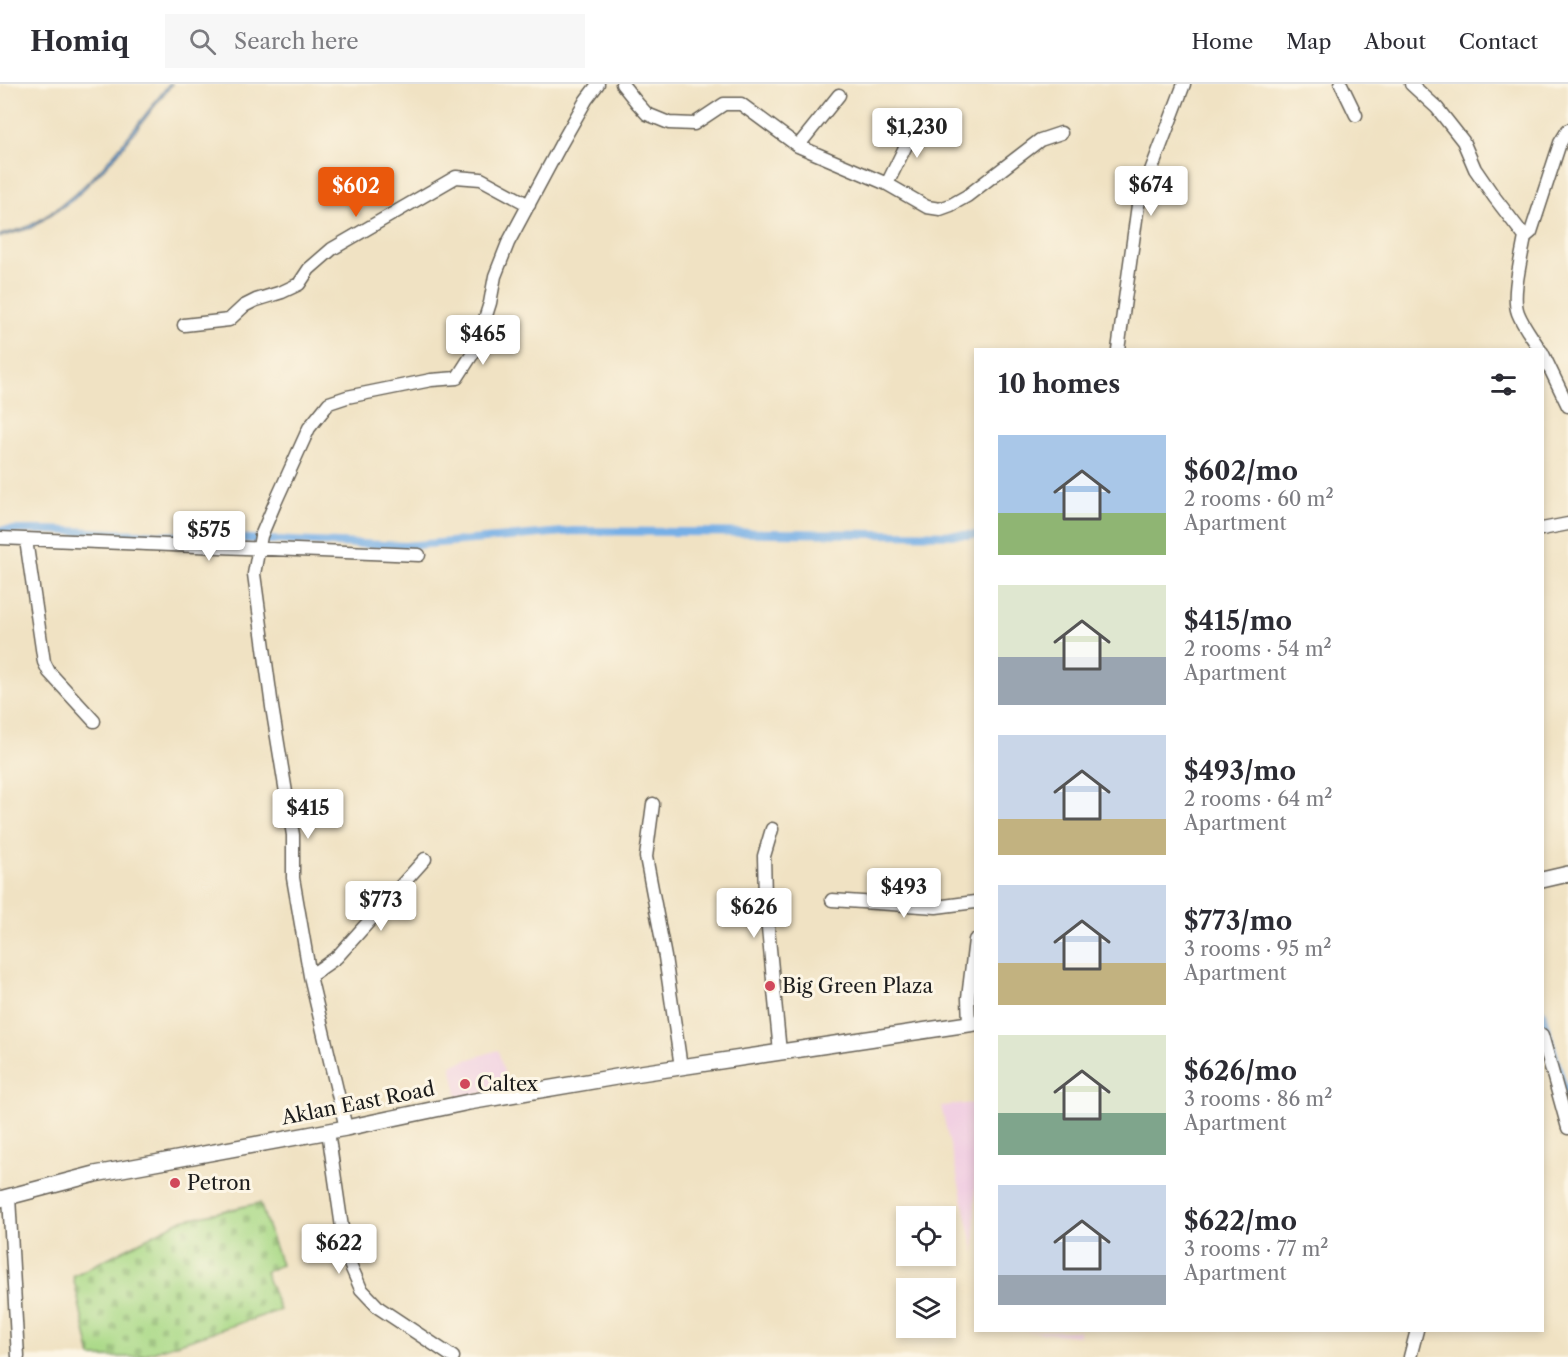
<!DOCTYPE html>
<meta charset="utf-8">
<style>
:root{--surface:#fff;--page:#f7f7f7;--text:#2b2b33;--muted:#7c7c81;--line:#e1e1e2;--accent:#ea580c}
body{margin:0;font-family:"Libre Caslon Text",serif;background:var(--page);color:var(--text);height:100vh;display:flex;flex-direction:column;font-size:22px;white-space:nowrap}
*{box-sizing:border-box;margin:0}
p{font-size:20px;color:var(--muted)}
.icon{flex:none;width:33px;height:33px;fill:none;stroke:currentColor;stroke-width:2;stroke-linecap:round;stroke-linejoin:round}
.map{position:relative;flex:1;overflow:hidden}
.drawer{position:absolute;left:974px;top:264px;width:570px;height:984px;display:flex;flex-direction:column;background:var(--surface);border-radius:0px;box-shadow:0 3px 9px #0003}
.drawer>*{flex:none}
.fabs{position:absolute;left:896px;top:1122px;display:grid;gap:12px}
.fabs a{display:grid;place-items:center;width:60px;height:60px;border-radius:0px;background:var(--surface);box-shadow:0 3px 9px #0003;font-size:30px}
.price{position:absolute;translate:-50% -51px;padding:0 14px;border-radius:6px;background:#fff;color:#222;font-size:20px;line-height:39px;filter:drop-shadow(0 2px 3px #0008)}
.price::after{content:'';position:absolute;left:50%;top:36px;width:18px;height:14px;margin-left:-9px;background:inherit;clip-path:polygon(0 0,100% 0,50% 100%)}
.price.active{background:var(--accent);color:#fff}
ul{padding:0;list-style:none}
li{display:flex;align-items:center;gap:18px;height:150px;padding:0 24px}
li span{display:grid;place-items:center;flex:none;width:168px;height:120px;border-radius:0px;color:#555}
li>.icon{margin-inline-start:auto}
span .icon{width:72px;height:72px;fill:#fffc;stroke-width:1}
li b{font-size:26px}
h2{display:flex;justify-content:space-between;align-items:center;height:72px;padding:0 24px;font-size:26px}
header{display:flex;align-items:center;gap:36px;box-sizing:border-box;height:84px;padding:0 30px;background:var(--surface);border-bottom:2px solid var(--line)}
header strong{font-size:28px}
nav{display:flex;gap:33px;margin-inline-start:auto;font-size:21px}
.search{width:420px;height:54px;background:var(--page);display:flex;align-items:center;gap:15px;box-sizing:border-box;padding:0 21px;border-radius:0px;color:var(--muted);font-size:22px}
.map>svg:first-child{display:block}
.built{fill:#f1d0e2}
.cemetery{fill:url(#cemetery-stones);stroke:#627a51;stroke-width:1.5}
.water{fill:url(#water-waves);stroke:#496681;stroke-width:1.5}
.lines{fill:none;stroke-linecap:round;stroke-linejoin:round}
.canal{stroke:#76afe6;stroke-width:8}
.minor-casing{stroke:#666156;stroke-width:15}
.major-casing{stroke:#666156;stroke-width:18}
.minor{stroke:#fff;stroke-width:12}
.major{stroke:#fff;stroke-width:15}
.poi-dot{fill:#d1495b;stroke:#fcf5e5;stroke-width:2}
.labels{text-anchor:middle;stroke-width:6;stroke-linejoin:round;paint-order:stroke}
.poi-label{font-size:20px;fill:#1c1c1c;stroke:#fcf5e5;text-anchor:start}
.street-label{font-size:20px;fill:#1c1c1c;stroke:#fcf5e5}
</style>
<header>
<strong>Homiq</strong>
<div class="search"><svg class="icon" aria-label="search" viewBox="0 0 24 24"><circle cx="10" cy="10" r="6"/><path d="M15 15l6 6"/></svg>Search here</div>
<nav><a>Home</a><a>Map</a><a>About</a><a>Contact</a></nav>
</header>
<div class="map">
<svg width="1568" height="1273" viewBox="0 0 1568 1273">
<defs>
<pattern id="cemetery-stones" width="16" height="16" patternUnits="userSpaceOnUse" patternTransform="scale(1.5)"><rect width="16" height="16" fill="#a9d986"/><path d="M2 7V4a2 2 0 0 1 4 0v3zM10 15v-3a2 2 0 0 1 4 0v3z" fill="#91ba73"/></pattern>
<pattern id="water-waves" width="16" height="10" patternUnits="userSpaceOnUse" patternTransform="scale(1.5)"><rect width="16" height="10" fill="#76afe6"/><path d="M0 5q4-4 8 0t8 0" fill="none" stroke="#608eba"/></pattern>
</defs>
<rect width="100%" height="100%" fill="#fcf5e5"/>
<filter id="ink" filterUnits="userSpaceOnUse"><feTurbulence type="fractalNoise" baseFrequency=".0167" numOctaves="2"/><feDisplacementMap in="SourceGraphic" scale="12" xChannelSelector="R" yChannelSelector="G"/><feConvolveMatrix kernelMatrix="1 2 1 2 8 2 1 2 1" color-interpolation-filters="sRGB"/></filter>
<filter id="wash" filterUnits="userSpaceOnUse"><feTurbulence type="fractalNoise" baseFrequency=".008" numOctaves="4" result="noise"/><feDisplacementMap in="SourceGraphic" scale="24" xChannelSelector="R" yChannelSelector="G"/><feGaussianBlur stdDeviation="1.35" result="paint"/><feColorMatrix in="noise" values="0 0 0 0 0 0 0 0 0 0 0 0 0 0 0 0 0 1.4 0 .05"/><feComposite in="paint" operator="in"/></filter>
<g filter="url(#wash)">
<rect width="100%" height="100%" fill="#f0e2c3"/>
<path class="built" d="M 498,966 L 508,1003 L 458,1015 L 451,981 Z
M 975,1019 L 975,1170 L 941,1022 Z
M 1023,1247 L 1079,1247 L 1079,1252 Z"/>
<path class="cemetery" d="M 260,1119 L 281,1181 L 265,1188 L 280,1226 L 137,1273 L 91,1273 L 73,1192 L 182,1136 Z"/>
<path class="water" d="M 169,0 L 172,0 L 115,73 L 74,115 L 31,144 L 0,153 L 0,151 C 10,148 22,146 31,141 C 90,109 128,52 169,0 Z"/>
<g class="lines">
<path class="canal" d="M 0,446 L 46,446 L 405,462 L 574,447 L 975,451
M 1542,928 L 1568,1018"/>
</g>
</g>
<g filter="url(#ink)">
<g class="lines">
<defs>
<path id="minor" d="M 622,0 L 638,20 L 647,30 L 669,39 L 694,40 L 724,20 L 741,20 L 798,62 L 887,100 L 927,123 L 940,125 L 951,121 L 967,112 L 1040,56 L 1061,49
M 1341,0 L 1356,31
M 1411,0 L 1437,24 L 1463,57 L 1475,85 L 1495,114 L 1525,153 L 1531,148 L 1560,59 L 1568,46
M 798,62 L 839,11
M 887,100 L 919,35
M 1525,153 C 1522,172 1511,211 1518,229 C 1523,242 1533,254 1540,266
M 184,241 L 229,236 L 244,222 L 256,216 L 282,208 L 299,200 L 309,185 L 332,165 L 456,93 L 481,95 L 529,121
M 1118,266 L 1138,121 L 1184,0
M 1542,268 L 1568,322
M 1542,445 L 1568,440
M 0,454 L 419,471
M 26,456 L 44,578 L 49,588 L 94,637
M 653,720 L 646,773 L 665,873 L 681,983
M 772,745 L 764,772 L 765,813 L 780,968
M 832,816 L 936,823 L 975,818
M 310,892 L 337,873 L 425,775
M 969,940 L 968,914 L 975,856
M 1542,951 L 1568,1044
M 346,1044 L 310,892 L 293,794 L 293,751 L 272,623 L 254,490 L 261,452 L 275,419 L 309,344 L 329,319 L 347,313 L 431,296 L 457,294 L 475,266 L 490,219 L 495,192 L 508,159 L 561,60 L 586,16 L 598,0
M 328,1047 L 346,1171 L 361,1205 L 379,1224 L 453,1273
M 9,1113 L 18,1273
M 1410,1273 L 1417,1246"/>
<path id="major" d="M 1542,796 L 1568,790
M 0,1115 L 95,1090 L 346,1044 L 469,1018 L 634,990 L 975,939"/>
</defs>
<use href="#minor" class="minor-casing"/>
<use href="#major" class="major-casing"/>
<use href="#minor" class="minor"/>
<use href="#major" class="major"/>
</g>
</g>
<g class="poi-dot">
<circle cx="770" cy="902" r="6"/>
<circle cx="465" cy="1000" r="6"/>
<circle cx="175" cy="1099" r="6"/>
</g>
<g class="labels">
<g class="poi-label">
<text x="782" y="909">Big Green Plaza</text>
<text x="477" y="1007">Caltex</text>
<text x="187" y="1106">Petron</text>
</g>
<g class="street-label">
<text transform="translate(358 1019) rotate(-11)" y="7">Aklan East Road</text>
</g>
</g>
</svg>
<div class="fabs">
<a><svg class="icon" aria-label="locate" viewBox="0 0 24 24"><circle cx="12" cy="12" r="6"/><path d="M12 2v4M12 18v4M2 12h4M18 12h4"/></svg></a>
<a><svg class="icon" aria-label="layers" viewBox="0 0 24 24"><path d="M12 4l9 5-9 5-9-5zM3 14l9 5 9-5"/></svg></a>
</div>
<b class="price" style="left:917px;top:75px">$1,230</b>
<b class="price" style="left:1151px;top:133px">$674</b>
<b class="price active" style="left:356px;top:134px">$602</b>
<b class="price" style="left:483px;top:282px">$465</b>
<b class="price" style="left:209px;top:478px">$575</b>
<b class="price" style="left:308px;top:756px">$415</b>
<b class="price" style="left:904px;top:835px">$493</b>
<b class="price" style="left:381px;top:848px">$773</b>
<b class="price" style="left:754px;top:855px">$626</b>
<b class="price" style="left:339px;top:1191px">$622</b>
<section class="drawer">
<h2>10 homes<svg class="icon" aria-label="filters" viewBox="0 0 24 24"><path d="M4 7h16M4 17h16"/><circle cx="9" cy="7" r="2"/><circle cx="15" cy="17" r="2"/></svg></h2>
<ul>
<li><span style="background:linear-gradient(#a9c7e8 65%,#8fb573 0)"><svg class="icon" aria-label="home" viewBox="0 0 24 24"><path d="M3 11l9-7 9 7M6 9v11h12V9"/></svg></span><div><b>$602/mo</b><p>2 rooms · 60 m²</p><p>Apartment</p></div></li>
<li><span style="background:linear-gradient(#dfe7d0 60%,#9aa5b1 0)"><svg class="icon" aria-label="home" viewBox="0 0 24 24"><path d="M3 11l9-7 9 7M6 9v11h12V9"/></svg></span><div><b>$415/mo</b><p>2 rooms · 54 m²</p><p>Apartment</p></div></li>
<li><span style="background:linear-gradient(#c9d6e8 70%,#c2b280 0)"><svg class="icon" aria-label="home" viewBox="0 0 24 24"><path d="M3 11l9-7 9 7M6 9v11h12V9"/></svg></span><div><b>$493/mo</b><p>2 rooms · 64 m²</p><p>Apartment</p></div></li>
<li><span style="background:linear-gradient(#c9d6e8 65%,#c2b280 0)"><svg class="icon" aria-label="home" viewBox="0 0 24 24"><path d="M3 11l9-7 9 7M6 9v11h12V9"/></svg></span><div><b>$773/mo</b><p>3 rooms · 95 m²</p><p>Apartment</p></div></li>
<li><span style="background:linear-gradient(#dfe7d0 65%,#7fa58c 0)"><svg class="icon" aria-label="home" viewBox="0 0 24 24"><path d="M3 11l9-7 9 7M6 9v11h12V9"/></svg></span><div><b>$626/mo</b><p>3 rooms · 86 m²</p><p>Apartment</p></div></li>
<li><span style="background:linear-gradient(#c9d6e8 75%,#9aa5b1 0)"><svg class="icon" aria-label="home" viewBox="0 0 24 24"><path d="M3 11l9-7 9 7M6 9v11h12V9"/></svg></span><div><b>$622/mo</b><p>3 rooms · 77 m²</p><p>Apartment</p></div></li>
</ul>
</section>
</div>
